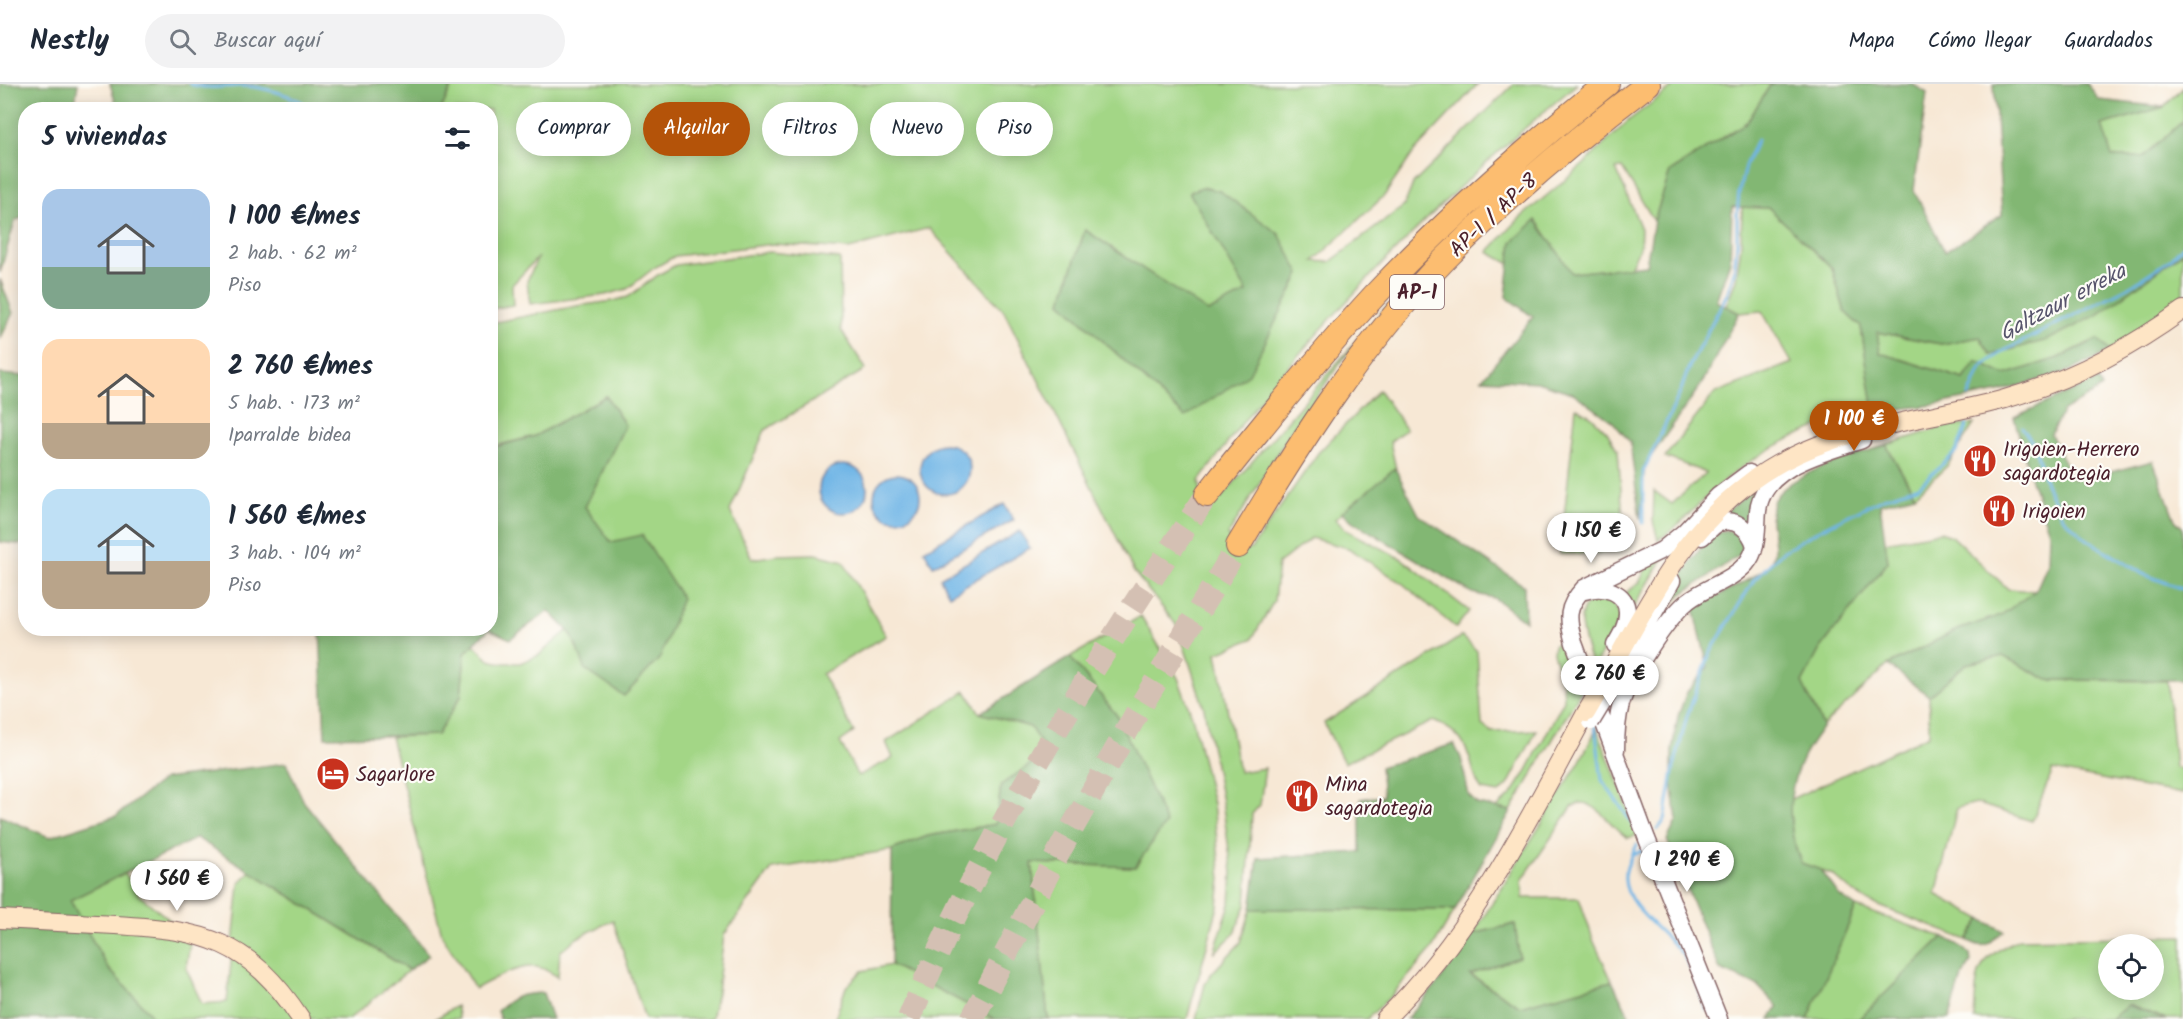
<!DOCTYPE html>
<html lang="es">
<meta charset="utf-8">
<style>
:root{--surface:#fff;--page:#f2f2f3;--text:#1f2937;--muted:#747a83;--line:#e0e1e3;--accent:#b45309}
body{margin:0;font-family:Kalam,sans-serif;background:var(--page);color:var(--text);height:100vh;display:flex;flex-direction:column;font-size:22px;white-space:nowrap}
*{box-sizing:border-box;margin:0}
p{font-size:20px;color:var(--muted)}
.icon{flex:none;width:33px;height:33px;fill:none;stroke:currentColor;stroke-width:2;stroke-linecap:round;stroke-linejoin:round}
.map{position:relative;flex:1;overflow:hidden}
.details{position:absolute;left:18px;top:18px;width:480px;height:534px;display:flex;flex-direction:column;background:var(--surface);border-radius:24px;box-shadow:0 3px 15px #0003}
.details>*{flex:none}
.top-card{position:absolute;left:516px;top:18px;width:570px;height:54px;display:flex;gap:12px}
.controls{position:absolute;left:2098px;top:850px;display:grid;gap:12px}
.controls a{display:grid;place-items:center;width:66px;height:66px;border-radius:50%;background:var(--surface);box-shadow:0 3px 15px #0003;font-size:30px}
.price{position:absolute;translate:-50% -51px;padding:0 14px;border-radius:21px;background:#fff;color:#222;font-size:20px;line-height:39px;filter:drop-shadow(0 2px 3px #0008)}
.price::after{content:'';position:absolute;left:50%;top:36px;width:18px;height:14px;margin-left:-9px;background:inherit;clip-path:polygon(0 0,100% 0,50% 100%)}
.price.current{background:var(--accent);color:#fff}
ul{padding:0;list-style:none}
li{display:flex;align-items:center;gap:18px;height:150px;padding:0 24px}
li span{display:grid;place-items:center;flex:none;width:168px;height:120px;border-radius:18px;color:#555}
li>.icon{margin-inline-start:auto}
span .icon{width:72px;height:72px;fill:#fffc;stroke-width:1}
li b{font-size:26px}
h2{display:flex;justify-content:space-between;align-items:center;height:72px;padding:0 24px;font-size:26px}
.chip{padding:0 21px;border-radius:27px;background:var(--surface);box-shadow:0 3px 15px #0003;font-size:21px;line-height:54px}
.chip.current{background:var(--accent);color:#fff}
header{display:flex;align-items:center;gap:36px;box-sizing:border-box;height:84px;padding:0 30px;background:var(--surface);border-bottom:2px solid var(--line)}
header strong{font-size:28px}
nav{display:flex;gap:33px;margin-inline-start:auto;font-size:21px}
.search{width:420px;height:54px;background:var(--page);display:flex;align-items:center;gap:15px;box-sizing:border-box;padding:0 21px;border-radius:33px;color:var(--muted);font-size:22px}
.map>svg:first-child{display:block}
.green{fill:#a3d686;stroke:#767a58;stroke-width:1.5;fill-rule:evenodd}
.forest{fill:#82b773;stroke:#666b4f;stroke-width:1.5}
.water{fill:#6fb5e6;stroke:#5c6a88;stroke-width:1.5}
.lines{fill:none;stroke-linecap:round;stroke-linejoin:round}
.stream{stroke:#6fb5e6;stroke-width:3}
.motorway-tunnel{stroke:#d4c0b3;stroke-width:24;stroke-dasharray:24 12;stroke-linecap:butt}
.tertiary-casing{stroke:#876566;stroke-width:19}
.secondary-casing{stroke:#876566;stroke-width:20}
.motorway-casing{stroke:#876566;stroke-width:26}
.tertiary{stroke:#fff;stroke-width:16}
.secondary{stroke:#fee5c5;stroke-width:18}
.motorway{stroke:#fcbd6f;stroke-width:24}
.tertiary-bridge-casing{stroke:#876566;stroke-width:19;stroke-linecap:butt}
.secondary-bridge-casing{stroke:#876566;stroke-width:20;stroke-linecap:butt}
.tertiary-bridge{stroke:#fff;stroke-width:16}
.secondary-bridge{stroke:#fee5c5;stroke-width:18}
.labels{text-anchor:middle;stroke-width:4.5;stroke-linejoin:round;paint-order:stroke}
.shield{fill:#fdfcf7;stroke:#806168;stroke-width:1.5}
.shield-label{font-size:20px;font-weight:bold;fill:#4a1f2b}
.street-label{font-size:21px;fill:#4a1f2b;stroke:#fdfcf7}
.poi-label{font-size:21px;fill:#4a1f2b;stroke:#fdfcf7;text-anchor:start}
.water-label{font-size:22px;font-style:italic;fill:#57546c;stroke:#fdfcf7}
</style>
<header>
<strong>Nestly</strong>
<div class="search"><svg class="icon" aria-label="search" viewBox="0 0 24 24"><circle cx="10" cy="10" r="6"/><path d="M15 15l6 6"/></svg>Buscar aquí</div>
<nav><a>Mapa</a><a>Cómo llegar</a><a>Guardados</a></nav>
</header>
<div class="map">
<svg width="2183" height="935" viewBox="0 0 2183 935">
<rect width="100%" height="100%" fill="#fdfcf7"/>
<filter id="ink" filterUnits="userSpaceOnUse"><feTurbulence type="fractalNoise" baseFrequency=".0167" numOctaves="2"/><feDisplacementMap in="SourceGraphic" scale="12" xChannelSelector="R" yChannelSelector="G"/><feConvolveMatrix kernelMatrix="1 2 1 2 8 2 1 2 1" color-interpolation-filters="sRGB"/></filter>
<filter id="wash" filterUnits="userSpaceOnUse"><feTurbulence type="fractalNoise" baseFrequency=".008" numOctaves="4" result="noise"/><feDisplacementMap in="SourceGraphic" scale="24" xChannelSelector="R" yChannelSelector="G"/><feGaussianBlur stdDeviation="1.35" result="paint"/><feColorMatrix in="noise" values="0 0 0 0 0 0 0 0 0 0 0 0 0 0 0 0 0 1.4 0 .05"/><feComposite in="paint" operator="in"/></filter>
<g filter="url(#wash)">
<rect width="100%" height="100%" fill="#f7e8d5"/>
<path class="green" d="M 453,0 L 1478,0 L 1414,68 L 1384,112 L 1314,177 L 1330,178 L 1404,122 L 1413,100 L 1514,0 L 1577,0 C 1466,91 1363,194 1271,303 C 1245,333 1223,366 1199,397 L 1202,414 L 1220,415 L 1388,220 L 1345,273 L 1291,347 L 1228,451 L 1236,467 L 1251,465 L 1318,369 L 1379,306 L 1406,345 L 1390,358 L 1396,385 L 1335,435 L 1346,446 L 1402,475 L 1469,527 L 1456,544 L 1402,499 L 1348,464 L 1311,454 L 1278,480 L 1274,517 L 1252,555 L 1217,569 L 1239,688 L 1265,684 L 1260,721 L 1252,730 L 1246,821 L 1235,849 L 1214,869 L 1230,820 L 1232,788 L 1223,723 L 1204,624 L 1178,543 L 1134,488 L 1004,227 L 929,144 L 849,165 L 773,160 L 675,172 L 654,184 L 627,205 L 605,211 L 530,220 L 527,197 L 538,173 L 512,201 L 513,221 L 491,225 L 490,26 L 441,26 ZM 1190,109 L 1300,190 L 1185,333 L 1061,218 L 1085,146 L 1208,228 L 1248,208 Z
M 1677,0 L 1771,0 L 1747,38 L 1670,88 L 1654,137 L 1622,84 L 1616,85 L 1641,145 L 1640,163 L 1630,183 L 1572,189 L 1512,158 L 1510,180 L 1488,168 L 1520,134 L 1583,81 L 1629,36 Z
M 2183,3 L 2183,37 L 2143,73 L 2111,73 L 2101,41 L 2164,23 Z
M 1742,123 L 1769,124 L 1832,184 L 1845,228 L 1861,243 L 1874,328 C 1859,331 1844,334 1829,339 C 1790,352 1751,374 1720,400 C 1698,419 1682,441 1658,456 L 1653,437 L 1654,407 L 1672,420 L 1706,389 L 1665,373 L 1715,309 L 1792,279 L 1762,227 L 1739,229 L 1726,222 L 1736,195 L 1741,162 Z
M 769,168 L 840,175 L 841,246 L 866,285 L 765,346 L 730,427 L 752,475 L 778,471 L 816,470 L 843,477 L 886,552 L 822,590 L 854,648 L 840,658 L 858,692 L 893,674 L 886,658 L 966,607 L 980,629 L 1031,643 L 1047,669 L 1001,701 L 996,740 L 928,752 L 892,766 L 772,785 L 724,851 L 717,908 L 711,935 L 645,935 L 613,836 L 577,854 L 560,868 L 558,893 C 553,890 547,886 541,884 C 522,878 491,896 475,905 L 442,851 L 391,653 L 437,651 L 461,612 L 465,569 L 474,560 L 489,576 L 502,579 L 520,579 L 539,571 L 568,546 L 571,550 L 611,459 L 585,423 L 625,341 L 606,312 L 535,352 L 491,363 L 491,239 L 577,222 L 613,217 L 628,213 L 658,191 L 676,181 Z
M 2183,168 L 2183,218 L 2110,267 L 2097,255 L 2058,274 L 2005,291 L 1976,278 L 1964,295 L 1880,269 L 1877,248 L 1941,260 L 1980,253 L 1991,271 L 2099,230 Z
M 1576,323 L 1592,333 L 1607,348 L 1618,367 L 1625,460 L 1618,469 L 1560,470 Z
M 1974,340 L 1947,382 L 1915,411 L 1886,361 L 1943,343 Z
M 1940,448 L 1952,452 L 2008,505 L 2036,507 L 2001,531 L 1955,547 L 1888,581 L 1823,642 L 1802,599 L 1820,565 L 1888,478 L 1885,458 Z
M 1666,470 L 1634,523 L 1626,509 L 1639,499 L 1648,480 Z
M 1606,513 L 1611,516 L 1621,533 L 1593,585 C 1586,560 1564,516 1606,513 Z
M 1141,532 L 1178,594 L 1192,632 L 1213,720 L 1221,795 L 1218,822 L 1187,935 L 1048,935 L 1032,779 L 1135,783 L 1118,633 L 1070,573 Z
M 1462,552 L 1477,567 L 1482,641 L 1492,648 L 1537,646 L 1508,701 L 1499,709 L 1482,706 C 1477,700 1475,693 1473,685 C 1466,659 1459,647 1433,637 L 1344,679 L 1324,639 Z
M 1562,557 L 1581,607 L 1511,727 L 1497,724 L 1512,710 L 1525,690 L 1564,616 L 1563,599 L 1553,569 L 1554,561 Z
M 2003,572 L 2048,596 L 2167,597 L 2175,684 L 2183,685 L 2183,710 L 2053,686 L 2032,737 L 1976,719 L 1957,724 L 1936,810 L 1981,835 L 1967,856 L 1869,818 L 1850,806 L 1833,791 L 1801,779 L 1793,757 L 1789,716 L 1929,651 L 1929,612 L 1966,580 Z
M 1597,644 L 1638,751 L 1628,754 C 1614,747 1598,718 1581,719 C 1578,720 1575,722 1572,723 L 1522,796 L 1523,814 L 1579,814 L 1594,858 L 1612,897 L 1520,922 L 1469,890 L 1519,872 L 1515,840 L 1473,850 L 1579,679 Z
M 250,787 L 409,886 L 349,935 L 155,935 L 108,884 L 70,816 L 125,789 L 139,811 L 191,853 L 186,884 L 202,920 L 227,918 L 239,800 Z
M 1856,823 L 1943,853 L 1859,935 L 1808,935 Z
M 1251,825 L 1455,826 L 1432,865 L 1391,912 L 1367,935 L 1196,935 L 1205,900 L 1212,889 L 1241,858 Z
M 2183,852 L 2183,935 L 2166,935 L 2128,921 L 2111,935 L 1974,935 C 1977,890 1973,876 2019,855 ZM 2109,861 L 2154,861 L 2154,906 L 2109,906 Z
M 891,881 L 995,935 L 835,935 L 846,903 L 862,887 Z
M 456,922 L 459,935 L 435,935 Z"/>
<path class="forest" d="M 0,0 L 78,0 L 74,25 L 26,26 L 25,132 L 15,137 L 0,189 Z
M 110,0 L 453,0 L 441,25 L 118,26 Z
M 1771,0 L 1912,0 L 1927,9 L 1914,106 L 1945,168 L 2002,131 L 1994,0 L 2087,0 L 2099,16 L 2164,23 L 2102,41 L 2112,73 L 2143,73 L 2183,37 L 2183,168 L 2099,230 L 2048,256 L 1991,271 L 1980,253 L 1941,260 L 1877,248 L 1880,269 L 1964,295 L 1976,277 L 2005,291 L 2058,274 L 2098,255 L 2110,267 L 2072,286 L 1999,308 L 1933,321 L 1874,328 L 1861,243 L 1845,228 L 1832,184 L 1769,124 L 1732,123 L 1730,177 L 1716,217 L 1739,229 L 1702,299 L 1645,381 L 1640,436 L 1630,358 L 1613,338 L 1573,309 L 1537,298 L 1482,295 L 1533,233 L 1506,213 L 1512,158 L 1536,136 L 1572,189 L 1646,181 L 1654,137 L 1670,88 L 1747,38 Z
M 1202,103 L 1220,107 L 1279,150 L 1300,190 L 1249,290 L 1185,333 L 1061,218 L 1085,146 L 1208,228 L 1247,208 L 1189,108 Z
M 0,195 L 13,229 L 0,256 Z
M 0,290 L 25,292 L 25,461 L 0,458 Z
M 2098,296 L 2102,304 L 2063,327 L 2051,350 L 2072,395 L 2092,393 L 2153,377 L 2175,436 L 2183,444 L 2183,596 L 2048,596 L 2003,572 L 1966,580 L 1929,612 L 1888,581 L 1955,547 L 2001,531 L 2036,506 L 2048,479 L 2049,448 L 2031,396 L 2014,333 Z
M 606,312 L 625,341 L 585,423 L 611,458 L 642,451 L 682,514 L 660,574 L 624,612 L 586,586 L 571,550 L 549,527 L 510,555 L 489,545 L 465,569 L 461,612 L 437,651 L 325,653 L 320,546 L 317,545 L 490,544 L 491,364 L 535,352 Z
M 1886,361 L 1915,411 L 1880,420 L 1888,478 L 1820,565 L 1802,599 L 1823,642 C 1816,654 1806,665 1801,678 C 1785,712 1788,746 1801,779 L 1821,786 L 1839,811 L 1856,823 L 1808,935 L 1770,935 L 1778,923 L 1757,901 L 1720,886 L 1667,756 L 1677,736 L 1672,698 L 1672,666 L 1678,632 L 1687,608 L 1708,583 L 1694,524 C 1710,515 1761,492 1770,480 C 1779,467 1770,446 1771,431 C 1772,427 1772,421 1773,417 C 1789,388 1856,372 1886,361 Z
M 1395,384 L 1419,431 L 1524,502 L 1525,537 L 1494,514 L 1472,509 L 1352,437 L 1342,428 Z
M 1761,399 L 1750,440 L 1722,431 Z
M 1726,446 C 1739,450 1745,456 1741,470 L 1681,511 L 1663,528 C 1677,503 1698,453 1726,446 Z
M 1070,573 L 1118,633 L 1166,739 L 1135,783 L 1032,779 L 1048,935 L 995,935 L 891,881 L 892,766 L 928,752 L 996,740 L 1001,701 L 1047,669 L 1030,643 L 980,629 Z
M 1454,660 L 1461,674 L 1469,712 L 1477,720 L 1511,727 L 1455,826 L 1251,825 L 1258,774 L 1360,768 L 1360,715 L 1383,712 L 1380,683 Z
M 286,679 L 304,718 L 429,871 L 409,886 L 197,754 L 70,816 L 108,884 L 155,935 L 0,935 L 0,732 L 49,753 L 116,732 L 164,695 Z
M 1981,835 L 2004,847 C 1987,860 1987,867 1967,856 Z
M 1515,840 L 1519,873 L 1470,891 L 1520,922 L 1612,897 L 1631,935 L 1406,935 L 1439,898 L 1473,850 Z
M 1943,853 L 1958,860 L 1970,871 L 1971,878 L 1962,893 L 1949,935 L 1859,935 Z
M 543,909 L 552,935 L 500,935 L 497,927 C 515,911 520,910 543,909 Z
M 2128,921 L 2166,935 L 2111,935 Z"/>
<path class="water" d="M920 385a25 25 0 1 1 50 0a25 25 0 1 1-50 0Z
M819 405a24 24 0 1 1 48 0a24 24 0 1 1-48 0Z
M874 413a23 23 0 1 1 46 0a23 23 0 1 1-46 0Z
M 1004,420 L 1014,436 L 933,482 L 924,466 Z
M 1020,447 L 1030,464 L 949,511 L 940,494 Z"/>
<g class="lines">
<path class="stream" d="M 190,0 C 205,5 221,3 237,2 C 259,1 296,11 313,26
M 1969,312 L 1981,284 L 2002,268 L 2129,203 L 2171,175 L 2183,162
M 2022,343 L 2034,361 L 2046,400 L 2062,433 L 2088,456 L 2143,490 L 2183,505
M 1643,439 L 1643,388 L 1680,309 L 1689,283 L 1727,210 L 1734,188 L 1737,160 L 1737,131 L 1739,108 L 1745,82 L 1757,56
M 1595,642 L 1602,696 L 1634,742
M 1658,745 L 1665,736 L 1673,687 L 1687,632 L 1710,569 L 1754,496 L 1782,468 L 1817,447 L 1883,414 L 1919,402 L 1956,368 L 1967,341
M 1637,761 C 1632,770 1627,780 1625,791 C 1622,821 1665,848 1682,870 C 1694,886 1699,908 1706,926
M 1632,770 L 1641,768 L 1643,764"/>
</g>
</g>
<g filter="url(#ink)">
<g class="lines">
<path class="motorway-tunnel" d="M 909,935 C 986,749 1095,577 1207,411
M 972,935 L 1062,762 L 1139,625 L 1238,462"/>
<defs>
<path id="tertiary" d="M 1702,453 C 1707,449 1712,443 1717,440 C 1735,431 1751,447 1755,462
M 1585,507 C 1602,501 1628,507 1627,530 C 1627,541 1621,551 1615,561
M 1608,610 L 1672,497
M 1616,666 C 1616,650 1617,635 1621,620 C 1629,593 1666,535 1688,517 C 1706,503 1731,497 1746,480 C 1759,465 1756,446 1758,427 C 1762,382 1827,368 1862,356
M 1719,935 L 1647,755 L 1574,559 C 1567,534 1566,523 1584,504 L 1662,466 L 1684,448 L 1718,412 L 1749,389"/>
<path id="secondary" d="M 1603,600 C 1643,529 1679,453 1745,402 C 1819,343 1917,339 2005,315 C 2071,296 2128,266 2183,226
M 0,835 C 38,837 76,839 115,841 C 204,846 249,856 301,935
M 1385,935 C 1473,849 1528,736 1586,629"/>
<path id="motorway" d="M 1207,411 C 1261,343 1315,276 1374,212 C 1446,135 1525,66 1607,0
M 1238,462 C 1298,361 1362,260 1445,175 C 1508,112 1577,54 1648,0"/>
</defs>
<use href="#tertiary" class="tertiary-casing"/>
<use href="#secondary" class="secondary-casing"/>
<use href="#motorway" class="motorway-casing"/>
<use href="#tertiary" class="tertiary"/>
<use href="#secondary" class="secondary"/>
<use href="#motorway" class="motorway"/>
<defs>
<path id="tertiary-bridge" d="M 1591,638 L 1608,610"/>
<path id="secondary-bridge" d="M 1586,629 L 1603,600"/>
</defs>
<use href="#tertiary-bridge" class="tertiary-bridge-casing"/>
<use href="#secondary-bridge" class="secondary-bridge-casing"/>
<use href="#tertiary-bridge" class="tertiary-bridge"/>
<use href="#secondary-bridge" class="secondary-bridge"/>
</g>
</g>
<defs>
<symbol id="restaurant-disc" viewBox="-11 -11 22 22"><circle r="9.5" fill="#c8321e" stroke="#fdfcf7"/><path d="M-5-6h1v4h1v-4h1v4h1v-4h1v5L-1.5 .5V6h-2V.5L-5-1ZM5-6V6H3V1.5H1.5Q1.5-4 5-6Z" fill="#fff"/></symbol>
<symbol id="hotel-disc" viewBox="-11 -11 22 22"><circle r="9.5" fill="#c8321e" stroke="#fdfcf7"/><path d="M-6-4.5h1.5V1H6V5H4.5V3h-9V5H-6ZM-4 0a1.8 1.8 0 1 1 3.6 0ZM.5 0V-2.5h3Q6-2.5 6 0Z" fill="#fff"/></symbol>
</defs>
<g fill-rule="evenodd">
<use href="#restaurant-disc" x="1961" y="358" width="38" height="38"/>
<use href="#restaurant-disc" x="1980" y="408" width="38" height="38"/>
<use href="#hotel-disc" x="314" y="671" width="38" height="38"/>
<use href="#restaurant-disc" x="1283" y="693" width="38" height="38"/>
</g>
<g class="labels">
<rect class="shield" x="1390" y="191" width="54" height="34" rx="4.5"/>
<g class="shield-label">
<text x="1417" y="215">AP-1</text>
</g>
<g class="street-label">
<text transform="translate(1493 131) rotate(-43)" y="7">AP-1 / AP-8</text>
</g>
<g class="poi-label">
<text x="2003" y="372">Irigoien-Herrero<tspan x="2003" dy="24">sagardotegia</tspan></text>
<text x="2022" y="434">Irigoien</text>
<text x="356" y="697">Sagarlore</text>
<text x="1325" y="707">Mina<tspan x="1325" dy="24">sagardotegia</tspan></text>
</g>
<g class="water-label">
<text transform="translate(2062 217) rotate(-28)" y="8">Galtzaur erreka</text>
</g>
</g>
</svg>
<div class="controls">
<a><svg class="icon" aria-label="locate" viewBox="0 0 24 24"><circle cx="12" cy="12" r="6"/><path d="M12 2v4M12 18v4M2 12h4M18 12h4"/></svg></a>
</div>
<b class="price current" style="left:1854px;top:368px">1 100 €</b>
<b class="price" style="left:1591px;top:480px">1 150 €</b>
<b class="price" style="left:1610px;top:623px">2 760 €</b>
<b class="price" style="left:1687px;top:809px">1 290 €</b>
<b class="price" style="left:177px;top:828px">1 560 €</b>
<div class="top-card">
<a class="chip">Comprar</a>
<a class="chip current">Alquilar</a>
<a class="chip">Filtros</a>
<a class="chip">Nuevo</a>
<a class="chip">Piso</a>
</div>
<section class="details">
<h2>5 viviendas<svg class="icon" aria-label="filters" viewBox="0 0 24 24"><path d="M4 7h16M4 17h16"/><circle cx="9" cy="7" r="2"/><circle cx="15" cy="17" r="2"/></svg></h2>
<ul>
<li><span style="background:linear-gradient(#a9c7e8 65%,#7fa58c 0)"><svg class="icon" aria-label="home" viewBox="0 0 24 24"><path d="M3 11l9-7 9 7M6 9v11h12V9"/></svg></span><div><b>1 100 €/mes</b><p>2 hab. · 62 m²</p><p>Piso</p></div></li>
<li><span style="background:linear-gradient(#ffd9b3 70%,#b9a48a 0)"><svg class="icon" aria-label="home" viewBox="0 0 24 24"><path d="M3 11l9-7 9 7M6 9v11h12V9"/></svg></span><div><b>2 760 €/mes</b><p>5 hab. · 173 m²</p><p>Iparralde bidea</p></div></li>
<li><span style="background:linear-gradient(#bfe0f5 60%,#b9a48a 0)"><svg class="icon" aria-label="home" viewBox="0 0 24 24"><path d="M3 11l9-7 9 7M6 9v11h12V9"/></svg></span><div><b>1 560 €/mes</b><p>3 hab. · 104 m²</p><p>Piso</p></div></li>
</ul>
</section>
</div>
